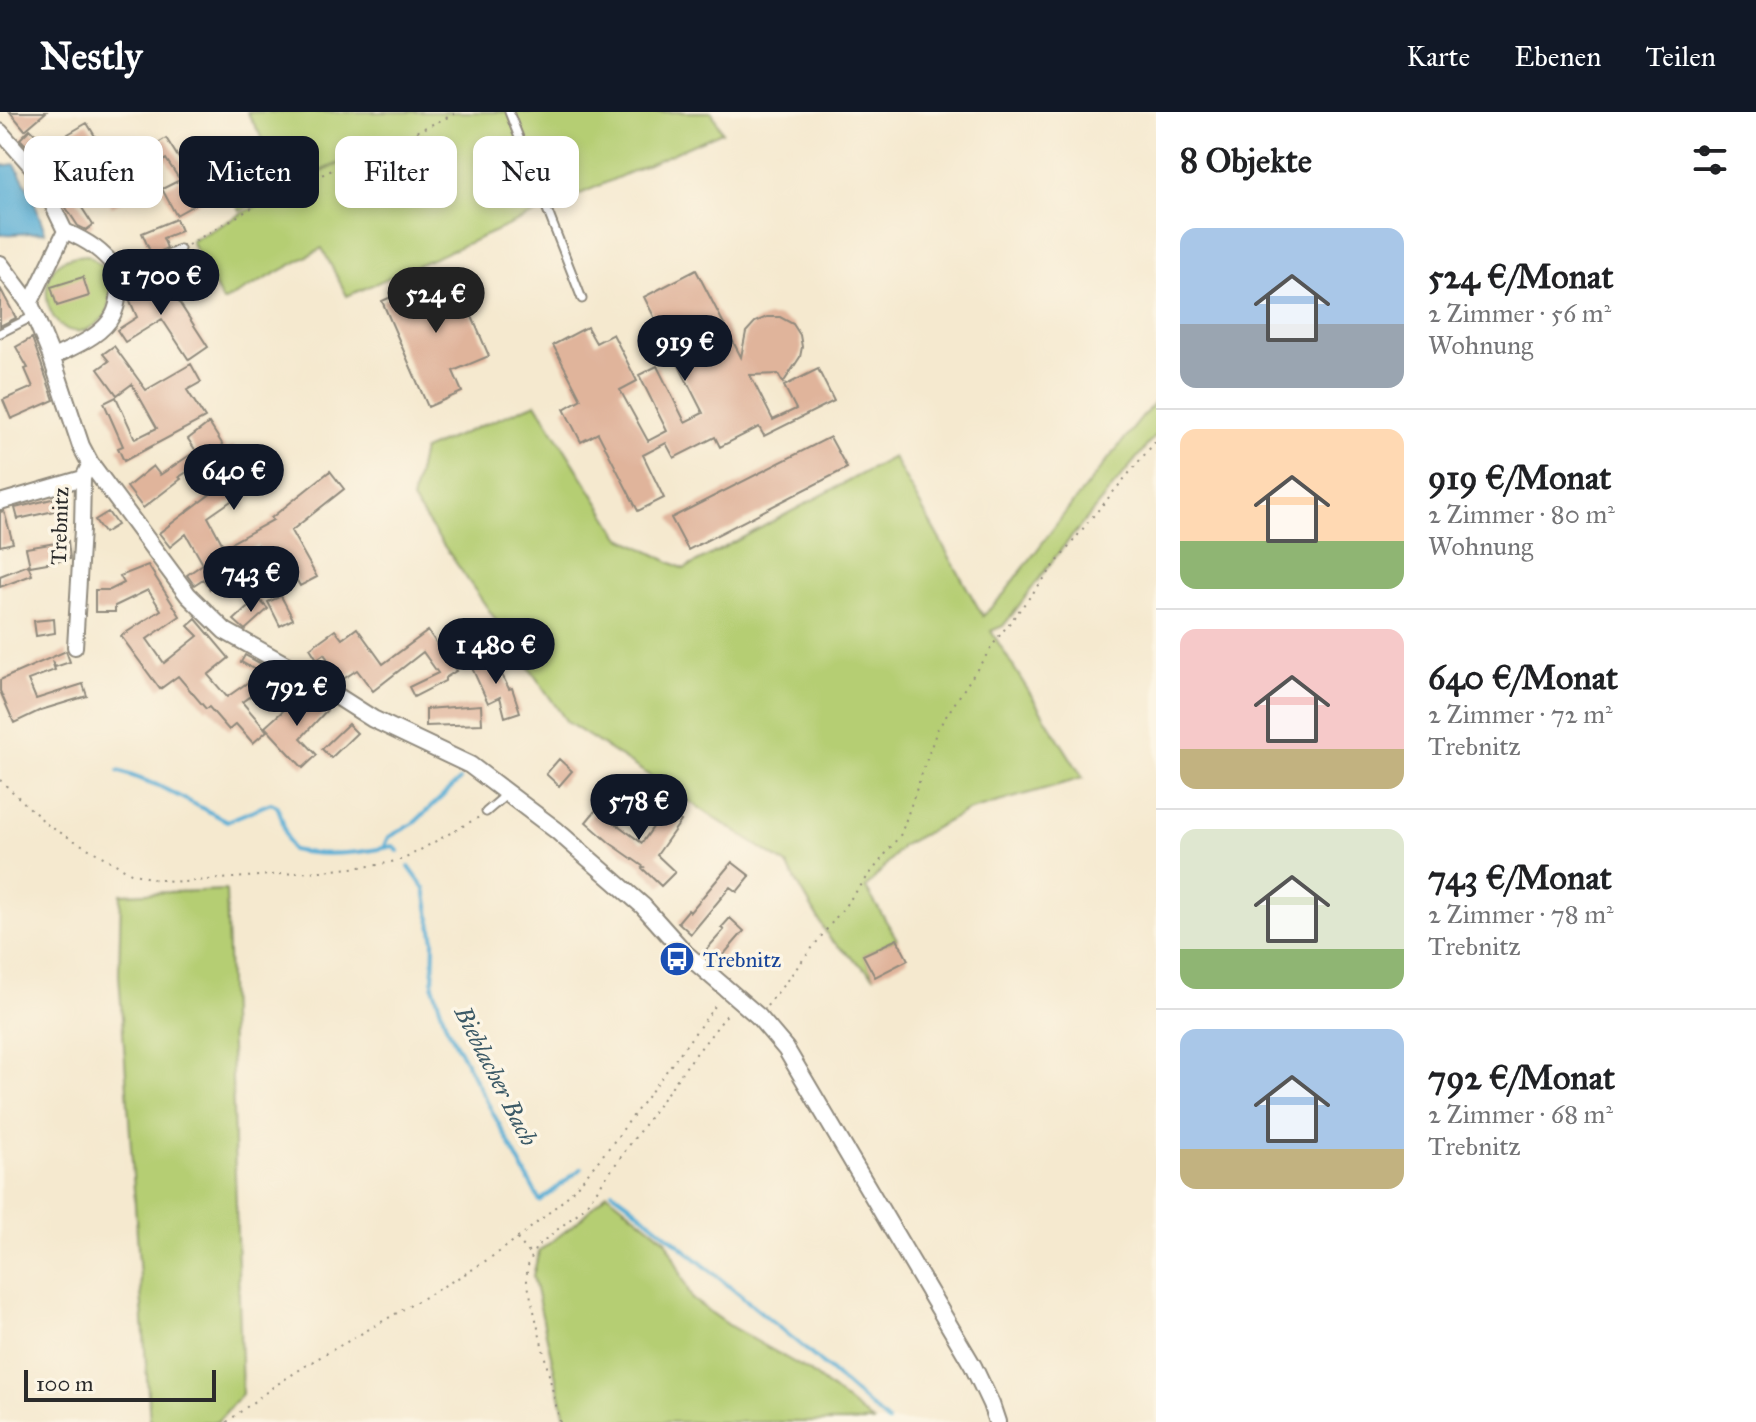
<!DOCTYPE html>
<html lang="de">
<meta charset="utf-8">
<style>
:root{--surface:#fff;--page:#f2f2f2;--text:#202124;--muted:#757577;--line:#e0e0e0;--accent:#111827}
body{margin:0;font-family:"IM FELL Great Primer",serif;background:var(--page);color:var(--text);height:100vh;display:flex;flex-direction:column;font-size:30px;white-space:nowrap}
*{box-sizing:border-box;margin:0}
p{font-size:26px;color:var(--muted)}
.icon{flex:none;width:44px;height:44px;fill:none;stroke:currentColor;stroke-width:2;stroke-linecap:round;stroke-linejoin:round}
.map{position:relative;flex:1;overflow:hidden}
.panel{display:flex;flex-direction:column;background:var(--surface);width:600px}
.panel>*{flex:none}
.banner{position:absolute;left:24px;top:24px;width:760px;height:72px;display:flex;gap:16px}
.scale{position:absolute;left:24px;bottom:20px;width:192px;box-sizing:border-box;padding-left:8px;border:4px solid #2b2b2b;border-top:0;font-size:22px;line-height:28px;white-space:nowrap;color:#2b2b2b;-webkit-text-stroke:6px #fcf5e5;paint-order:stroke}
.price{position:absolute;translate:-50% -68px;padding:0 18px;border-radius:28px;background:var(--accent);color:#fff;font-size:26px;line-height:52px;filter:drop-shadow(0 2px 4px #0008)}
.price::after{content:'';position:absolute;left:50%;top:48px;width:24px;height:18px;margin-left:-12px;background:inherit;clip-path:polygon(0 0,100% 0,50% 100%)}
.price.on{background:#222;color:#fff}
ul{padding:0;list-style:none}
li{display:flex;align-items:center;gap:24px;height:200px;padding:0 24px}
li+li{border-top:2px solid var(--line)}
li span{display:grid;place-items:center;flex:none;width:224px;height:160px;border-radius:16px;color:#555}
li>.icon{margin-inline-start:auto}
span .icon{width:96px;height:96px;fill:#fffc;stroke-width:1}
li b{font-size:34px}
h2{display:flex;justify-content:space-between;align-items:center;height:96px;padding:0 24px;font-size:34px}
.pill{padding:0 28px;border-radius:16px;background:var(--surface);box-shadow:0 4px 12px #0003;font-size:28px;line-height:72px}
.pill.on{background:var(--accent);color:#fff}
header{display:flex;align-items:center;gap:48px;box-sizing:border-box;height:112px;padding:0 40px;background:var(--accent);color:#fff}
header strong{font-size:38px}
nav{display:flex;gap:44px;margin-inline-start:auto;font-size:28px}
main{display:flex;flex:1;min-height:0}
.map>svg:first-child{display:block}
.green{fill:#b5ce73;stroke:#707c4f;stroke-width:2}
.water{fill:#58aed5;stroke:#426c80;stroke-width:2}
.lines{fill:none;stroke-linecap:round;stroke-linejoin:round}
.stream{stroke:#58aed5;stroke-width:4}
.building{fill:#e0b49b}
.service-casing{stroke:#908a7d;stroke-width:11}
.minor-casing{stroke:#908a7d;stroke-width:18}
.tertiary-casing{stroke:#908a7d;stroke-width:20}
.path{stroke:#908a7d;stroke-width:2;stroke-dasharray:2 6;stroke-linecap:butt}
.service{stroke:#fff;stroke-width:7}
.minor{stroke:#fff;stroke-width:14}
.tertiary{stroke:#fff;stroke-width:16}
.labels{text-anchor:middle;stroke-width:7;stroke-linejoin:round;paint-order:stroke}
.street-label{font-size:22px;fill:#2b2b2b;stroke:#fcf5e5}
.transit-label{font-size:22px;fill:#164399;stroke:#fcf5e5;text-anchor:start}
.water-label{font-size:24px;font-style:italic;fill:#3b5966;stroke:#fcf5e5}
</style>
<header>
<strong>Nestly</strong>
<nav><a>Karte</a><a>Ebenen</a><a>Teilen</a></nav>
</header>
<main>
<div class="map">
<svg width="1156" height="1310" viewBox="0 0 1156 1310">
<rect width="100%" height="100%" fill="#fcf5e5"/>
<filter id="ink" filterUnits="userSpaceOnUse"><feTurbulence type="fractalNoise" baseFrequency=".0125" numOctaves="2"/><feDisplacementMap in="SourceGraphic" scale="16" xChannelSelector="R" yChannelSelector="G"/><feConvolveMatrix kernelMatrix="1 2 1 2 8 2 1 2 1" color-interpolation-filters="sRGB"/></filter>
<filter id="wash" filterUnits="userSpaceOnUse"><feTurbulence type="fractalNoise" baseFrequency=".006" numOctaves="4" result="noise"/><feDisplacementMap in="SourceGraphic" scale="32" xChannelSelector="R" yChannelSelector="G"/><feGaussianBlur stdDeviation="1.8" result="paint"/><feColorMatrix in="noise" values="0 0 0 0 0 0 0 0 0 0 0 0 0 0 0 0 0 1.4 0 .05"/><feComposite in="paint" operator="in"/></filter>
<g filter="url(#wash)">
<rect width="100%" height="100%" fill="#f5e9cf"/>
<path class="green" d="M 247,0 L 712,0 L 722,20 L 347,184 L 322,136 L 223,190 L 191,129 L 292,75 L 291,74 L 356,44 L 290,72 L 289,70 L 240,99 L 215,59 L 265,31 Z
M 88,143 C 118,165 113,168 107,202 C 103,206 98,212 92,215 C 54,236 32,176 58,152 C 67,144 77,144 88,143 Z
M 1156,288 L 1156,323 L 1059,440 L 1012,503 L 1003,514 L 991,519 L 1083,666 L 967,699 L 903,733 L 866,776 L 897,827 L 864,843 L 875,865 L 830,827 L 787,753 L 567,610 L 412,388 L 423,338 L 536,291 L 620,425 L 684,457 L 893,345 L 983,504 L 1003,483 L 1068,397 Z
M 226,778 L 242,1282 L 217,1310 L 150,1310 L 119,862 L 121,782 Z
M 607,1081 L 666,1128 L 692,1187 L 730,1214 L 809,1259 L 873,1310 L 566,1310 L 533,1164 L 539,1139 L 576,1111 Z"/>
<path class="water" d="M 15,52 L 33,86 L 45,120 L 0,123 L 0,54 Z"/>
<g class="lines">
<path class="stream" d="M 118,659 L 157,673 L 227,709 L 271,691 L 277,694 C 285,709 283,723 292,738 C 322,745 364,741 393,734 L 398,739
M 384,736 L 389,725 L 414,711 L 460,668
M 409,755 L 425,777 L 434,829 L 433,874 L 446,913 L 540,1089 L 582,1056
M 612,1079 L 627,1090 L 803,1235 L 888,1310"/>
</g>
<g id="blocks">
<path class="building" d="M 10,0 L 46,0 L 25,18 Z
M 87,11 L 131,84 L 112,95 L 87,54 L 64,68 L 93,113 L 86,118 L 78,114 L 63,91 L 48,60 L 80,41 L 68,22 Z
M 30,17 L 40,27 L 30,37 L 20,27 Z
M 166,26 L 190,64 L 203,88 L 176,103 L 162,77 L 180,68 L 166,47 L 150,57 L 140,42 Z
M 176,107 L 181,119 L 163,126 L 167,136 L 152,144 L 142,121 Z
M 452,158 L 489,244 L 453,259 L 462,280 L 428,295 L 382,189 Z
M 696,158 L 741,245 L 746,220 L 755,210 L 767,205 L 780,205 L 793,212 L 800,223 L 802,235 L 800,245 L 783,271 L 778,262 L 750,263 L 773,308 L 796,297 L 784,274 L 818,257 L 834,289 L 764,324 L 759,315 L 720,335 L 715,325 L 674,346 L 666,331 L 643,343 L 664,386 L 638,399 L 598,321 L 581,330 L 564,297 L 581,287 L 553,233 L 587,215 L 596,231 L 613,222 L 637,269 L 620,278 L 648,329 L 667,319 L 639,263 L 657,254 L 685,310 L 703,301 L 644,185 Z
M 147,161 L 159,190 L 173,181 L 208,235 L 189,248 L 162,207 L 125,230 L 117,218 L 137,205 L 128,184 L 129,168 Z
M 83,165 L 89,184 L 57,194 L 51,175 Z
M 0,176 L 16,206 L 0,214 Z
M 32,226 L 54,288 L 11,307 L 3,288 L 33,275 L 25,257 L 28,256 L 16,235 Z
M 114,234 L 146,278 L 191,252 L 201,270 L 187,278 L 205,306 L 124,349 L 118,336 L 123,334 L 104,291 L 116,285 L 135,327 L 157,316 L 132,272 L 117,283 L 98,257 L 109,249 L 103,242 Z
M 209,311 L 226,338 L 233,334 L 257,371 L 208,405 L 224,435 L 273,408 L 271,406 L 330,359 L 344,377 L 291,419 L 317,465 L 300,474 L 291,458 L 277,466 L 258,433 L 231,448 L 233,452 L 214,463 L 220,470 L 210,477 L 203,467 L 194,473 L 187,463 L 203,452 L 186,422 L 170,435 L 159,421 L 217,377 L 200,352 L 179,365 L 181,367 L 143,396 L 127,375 L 153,354 L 160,363 L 196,339 L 188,327 Z
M 830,325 L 847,356 L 688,438 L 671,406 Z
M 60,385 L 63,397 L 18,407 L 15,396 Z
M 4,399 L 13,431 L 0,434 L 0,400 Z
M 108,400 L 117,413 L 104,421 L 95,408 Z
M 68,429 L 70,447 L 30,454 L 26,436 Z
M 28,453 L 32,463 L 0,475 L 0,464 Z
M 148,453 L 180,504 L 147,527 L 164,551 L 198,524 L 188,514 L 196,507 L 229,546 L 208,563 L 227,585 L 261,561 L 241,550 L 245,543 L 267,555 L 277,570 L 274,567 L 242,590 L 267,619 L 253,631 L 236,612 L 229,618 L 209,595 L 206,597 L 178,564 L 160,577 L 121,524 L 161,498 L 148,478 L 115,494 L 115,500 L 95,500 L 95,478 L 110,478 L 124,471 L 120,464 Z
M 281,484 L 293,507 L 280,514 L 268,490 Z
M 258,486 L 268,497 L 245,518 L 234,508 Z
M 54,507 L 55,521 L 36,524 L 34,509 Z
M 357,516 L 383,552 L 428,519 L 456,559 L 445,566 L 445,569 L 414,585 L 409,575 L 438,561 L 423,540 L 373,579 L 357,558 L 337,571 L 327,565 L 336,559 L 324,542 L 317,547 L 310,536 L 335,518 L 342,527 Z
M 66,539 L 70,550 L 55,555 L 52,549 L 55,558 L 28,568 L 36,587 L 83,572 L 87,584 L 41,598 L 14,611 L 0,579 L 0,568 Z
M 493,544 L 509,577 L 512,576 L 520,600 L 505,605 L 500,585 L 488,591 L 472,556 Z
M 303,581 L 314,593 L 317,589 L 327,598 L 301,626 L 317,643 L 303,656 L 265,615 Z
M 481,593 L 482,612 L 426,614 L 426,597 Z
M 348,612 L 357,621 L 331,646 L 322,637 Z
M 559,647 L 572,659 L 559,674 L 546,662 Z
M 600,693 L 614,705 L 611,708 L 642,731 L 665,698 L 681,709 L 657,743 L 675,760 L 661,774 L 642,756 L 644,755 L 610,731 L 586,710 Z
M 732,750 L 750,764 L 737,780 L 730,775 L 691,822 L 678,810 L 688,798 L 690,800 Z
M 730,806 L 744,819 L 718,849 L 706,838 L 724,818 L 721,816 Z
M 897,827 L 908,848 L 875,865 L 863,843 Z"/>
</g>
</g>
<g filter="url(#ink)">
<use href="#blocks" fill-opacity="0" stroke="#908a7d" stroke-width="2"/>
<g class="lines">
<defs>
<path id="service" d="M 509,0 L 582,187
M 119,159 L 154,150 L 180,137
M 0,221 L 34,204
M 486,700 L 506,683"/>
<path id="minor" d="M 0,19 L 37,61 L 65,119 L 30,192
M 52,246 C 72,235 102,225 113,203 C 120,190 119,173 119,159 C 101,138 90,130 65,119
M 0,390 L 83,366
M 75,535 L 82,417 L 83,366 L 90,351"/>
<path id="tertiary" d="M 0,152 L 30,192 L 50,241 L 81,334 L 90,351 L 188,483 L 225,519 L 304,563 L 373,607 L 470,653 L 556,718 L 643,794 L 685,841 L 758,904 L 786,937 L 973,1254 L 991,1292 L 997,1310"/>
</defs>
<use href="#service" class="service-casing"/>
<use href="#minor" class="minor-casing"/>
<use href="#tertiary" class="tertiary-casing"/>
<path class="path" d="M 188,133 L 286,76 L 304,71 L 459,0
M 0,668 L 49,714 L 131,761 L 153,767 L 183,770 L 333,758 L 378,753 L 404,747 L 479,705
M 767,894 L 901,722 L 937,618 L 997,527 L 1089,409 L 1156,329
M 517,1127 L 531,1143
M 227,1310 L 273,1275 L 310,1251 L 470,1159 L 499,1140 L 533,1114 L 566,1086 L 584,1066 L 612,1032 L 718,890
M 560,1310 L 527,1169 L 527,1156 L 536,1135 L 584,1096 L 685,956 L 729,900"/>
<use href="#service" class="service"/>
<use href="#minor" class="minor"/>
<use href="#tertiary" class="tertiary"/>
</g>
</g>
<defs>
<symbol id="bus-disc" viewBox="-11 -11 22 22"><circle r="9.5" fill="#1a4fb4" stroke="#fcf5e5"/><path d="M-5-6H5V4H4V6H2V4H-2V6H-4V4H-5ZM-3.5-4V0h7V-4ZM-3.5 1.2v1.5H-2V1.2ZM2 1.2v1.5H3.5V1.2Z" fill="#fff"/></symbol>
</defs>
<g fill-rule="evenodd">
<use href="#bus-disc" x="657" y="827" width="40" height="40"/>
</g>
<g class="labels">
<g class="street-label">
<text transform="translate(59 414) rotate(-88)" y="8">Trebnitz</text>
</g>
<g class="transit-label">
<text x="703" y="855">Trebnitz</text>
</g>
<g class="water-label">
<text transform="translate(496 964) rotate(63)" y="8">Bieblacher Bach</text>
</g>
</g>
</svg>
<div class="scale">100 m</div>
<b class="price" style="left:161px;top:205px">1 700 €</b>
<b class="price on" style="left:436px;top:223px">524 €</b>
<b class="price" style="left:685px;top:271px">919 €</b>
<b class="price" style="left:234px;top:400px">640 €</b>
<b class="price" style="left:251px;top:502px">743 €</b>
<b class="price" style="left:496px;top:574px">1 480 €</b>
<b class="price" style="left:297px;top:616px">792 €</b>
<b class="price" style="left:639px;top:730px">578 €</b>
<div class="banner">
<a class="pill">Kaufen</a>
<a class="pill on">Mieten</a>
<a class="pill">Filter</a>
<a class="pill">Neu</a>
</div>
</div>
<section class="panel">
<h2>8 Objekte<svg class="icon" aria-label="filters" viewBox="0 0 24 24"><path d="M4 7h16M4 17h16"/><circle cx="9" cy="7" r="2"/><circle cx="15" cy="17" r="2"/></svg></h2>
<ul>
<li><span style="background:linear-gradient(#a9c7e8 60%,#9aa5b1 0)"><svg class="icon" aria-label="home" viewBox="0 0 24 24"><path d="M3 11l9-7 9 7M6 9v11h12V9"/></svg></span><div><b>524 €/Monat</b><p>2 Zimmer · 56 m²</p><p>Wohnung</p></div></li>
<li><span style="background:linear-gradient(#ffd9b3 70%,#8fb573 0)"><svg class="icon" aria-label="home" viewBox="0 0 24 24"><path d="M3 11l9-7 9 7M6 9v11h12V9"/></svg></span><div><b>919 €/Monat</b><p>2 Zimmer · 80 m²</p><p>Wohnung</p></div></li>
<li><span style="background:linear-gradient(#f6c9c9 75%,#c2b280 0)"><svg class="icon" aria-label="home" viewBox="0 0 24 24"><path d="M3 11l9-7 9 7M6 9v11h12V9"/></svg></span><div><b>640 €/Monat</b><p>2 Zimmer · 72 m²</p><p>Trebnitz</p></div></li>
<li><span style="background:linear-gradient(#dfe7d0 75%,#8fb573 0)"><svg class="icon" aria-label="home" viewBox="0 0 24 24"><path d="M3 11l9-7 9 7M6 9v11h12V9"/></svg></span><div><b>743 €/Monat</b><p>2 Zimmer · 78 m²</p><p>Trebnitz</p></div></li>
<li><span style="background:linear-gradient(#a9c7e8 75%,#c2b280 0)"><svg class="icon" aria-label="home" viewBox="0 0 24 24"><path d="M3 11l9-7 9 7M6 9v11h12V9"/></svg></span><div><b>792 €/Monat</b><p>2 Zimmer · 68 m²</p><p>Trebnitz</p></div></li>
</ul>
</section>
</main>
